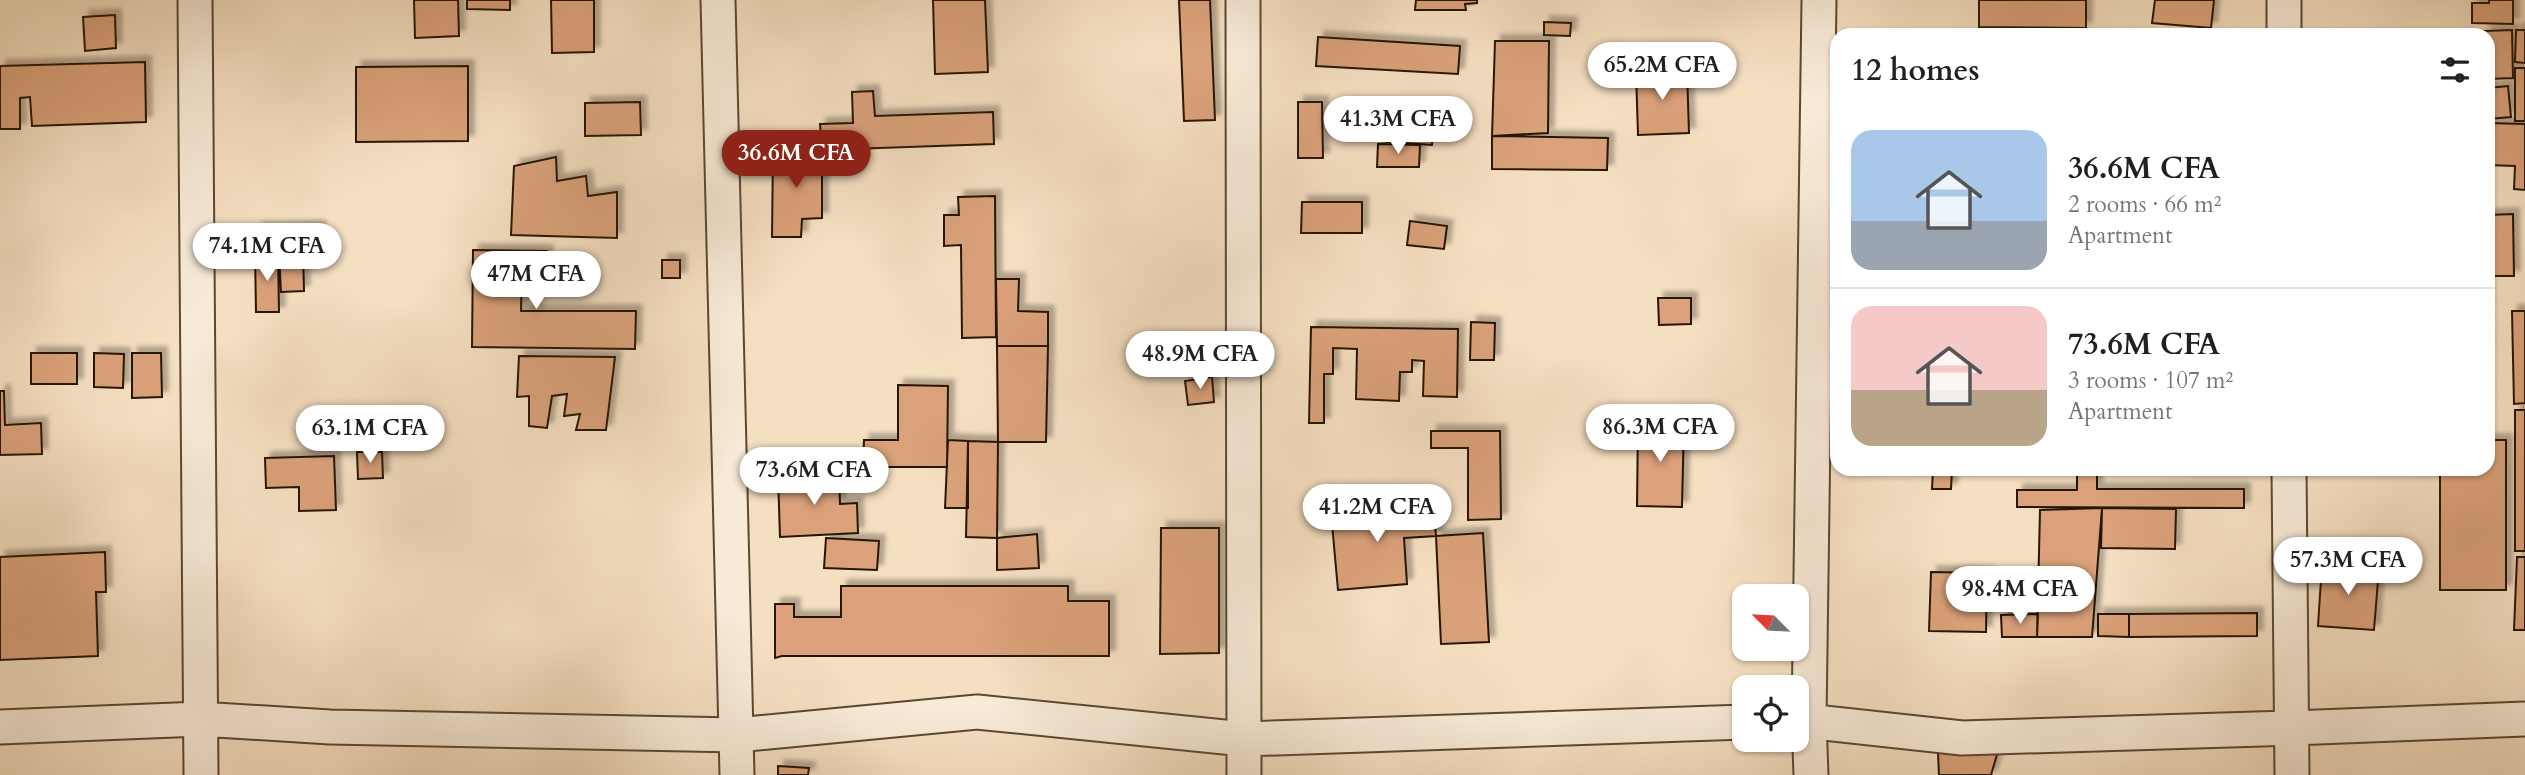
<!DOCTYPE html>
<meta charset="utf-8">
<style>
:root{--surface:#fff;--page:#f2f2f2;--text:#202124;--muted:#757577;--line:#e0e0e0;--accent:#8f2418}
body{margin:0;font-family:Cardo,serif;background:var(--page);color:var(--text);height:100vh;display:flex;flex-direction:column;font-size:26px;white-space:nowrap}
*{box-sizing:border-box;margin:0}
p{font-size:23px;color:var(--muted)}
.icon{flex:none;width:38px;height:38px;fill:none;stroke:currentColor;stroke-width:2;stroke-linecap:round;stroke-linejoin:round}
.map{position:relative;flex:1;overflow:hidden}
.drawer{position:absolute;left:1830px;top:28px;width:665px;height:448px;display:flex;flex-direction:column;background:var(--surface);border-radius:21px;box-shadow:0 2px 5px #0004}
.drawer>*{flex:none}
.needle{width:46px;rotate:294deg}
.buttons{position:absolute;left:1732px;top:584px;display:grid;gap:14px}
.buttons a{display:grid;place-items:center;width:77px;height:77px;border-radius:14px;background:var(--surface);box-shadow:0 2px 5px #0004;font-size:35px}
.price{position:absolute;translate:-50% -60px;padding:0 16px;border-radius:24px;background:#fff;color:#222;font-size:23px;line-height:46px;filter:drop-shadow(0 2px 4px #0008)}
.price::after{content:'';position:absolute;left:50%;top:42px;width:21px;height:16px;margin-left:-10px;background:inherit;clip-path:polygon(0 0,100% 0,50% 100%)}
.price.active{background:var(--accent);color:#fff}
ul{padding:0;list-style:none}
li{display:flex;align-items:center;gap:21px;height:175px;padding:0 21px}
li+li{border-top:2px solid var(--line)}
li span{display:grid;place-items:center;flex:none;width:196px;height:140px;border-radius:21px;color:#555}
li>.icon{margin-inline-start:auto}
span .icon{width:84px;height:84px;fill:#fffc;stroke-width:1}
li b{font-size:30px}
h2{display:flex;justify-content:space-between;align-items:center;height:84px;padding:0 21px;font-size:30px}
.map>svg:first-child{display:block}
.building{fill:#daa17a;stroke:#271601;stroke-width:2;filter:url(#shadow)}
.lines{fill:none;stroke-linecap:round;stroke-linejoin:round}
.street-casing{stroke:#5a4831;stroke-width:37}
.street{stroke:#f8ead7;stroke-width:33}
</style>
<div class="map">
<svg width="2525" height="775" viewBox="0 0 2525 775">
<defs>
<filter id="shadow"><feDropShadow dx="6" dy="-6" stdDeviation="2" flood-color="#0004"/></filter>
</defs>
<rect width="100%" height="100%" fill="#f5dfc1"/>
<filter id="stains"><feTurbulence type="fractalNoise" baseFrequency=".00286" numOctaves="4"/><feColorMatrix values="0 0 0 0 .2 0 0 0 0 .09 0 0 0 0 .02 0 0 0 .5 -.17"/></filter>
<radialGradient id="worn" r=".72"><stop offset=".6" stop-color="#630" stop-opacity="0"/><stop offset="1" stop-color="#630" stop-opacity=".3"/></radialGradient>
<path class="building" d="M 414,0 L 458,0 L 459,36 L 415,38 Z
M 467,0 L 510,0 L 510,10 L 467,9 Z
M 551,0 L 594,0 L 594,52 L 552,53 Z
M 933,0 L 985,0 L 988,72 L 935,74 Z
M 1179,0 L 1210,0 L 1215,120 L 1184,121 Z
M 1416,0 L 1477,0 L 1477,3 L 1465,4 L 1466,10 L 1415,10 Z
M 1979,0 L 2086,0 L 2086,28 L 1979,27 Z
M 2155,0 L 2214,0 L 2211,28 L 2152,23 Z
M 2489,0 L 2513,0 L 2513,24 L 2472,23 L 2472,3 L 2489,3 Z
M 115,15 L 116,48 L 85,51 L 83,17 Z
M 1544,22 L 1571,23 L 1570,36 L 1544,35 Z
M 2512,30 L 2513,78 L 2488,79 L 2488,35 L 2485,35 L 2484,31 Z
M 2516,30 L 2525,30 L 2525,63 L 2515,62 Z
M 1318,37 L 1460,46 L 1458,74 L 1316,66 Z
M 1495,41 L 1549,41 L 1548,133 L 1492,136 Z
M 145,62 L 146,122 L 32,126 L 30,97 L 20,98 L 20,129 L 0,129 L 0,66 Z
M 468,66 L 468,141 L 356,142 L 356,67 Z
M 2515,68 L 2525,68 L 2525,121 L 2515,121 Z
M 1687,70 L 1689,133 L 1638,135 L 1636,72 Z
M 2508,86 L 2511,117 L 2488,119 L 2488,88 Z
M 873,91 L 875,116 L 993,112 L 994,144 L 822,150 L 820,124 L 853,123 L 852,92 Z
M 640,102 L 641,135 L 585,136 L 585,103 Z
M 1298,102 L 1322,102 L 1323,158 L 1298,158 Z
M 1338,113 L 1441,119 L 1440,128 L 1433,127 L 1432,145 L 1336,138 Z
M 2488,123 L 2525,124 L 2525,190 L 2514,189 L 2515,166 L 2488,165 Z
M 1492,136 L 1608,138 L 1607,170 L 1492,169 Z
M 1378,144 L 1420,145 L 1419,167 L 1377,167 Z
M 773,149 L 822,150 L 822,218 L 802,219 L 801,237 L 772,237 Z
M 556,157 L 557,181 L 586,176 L 588,196 L 617,192 L 617,238 L 511,235 L 514,166 Z
M 995,196 L 996,337 L 962,338 L 961,245 L 944,246 L 944,215 L 959,215 L 958,197 Z
M 1302,202 L 1362,202 L 1362,233 L 1301,233 Z
M 2513,214 L 2514,276 L 2488,276 L 2488,215 Z
M 1410,221 L 1447,226 L 1444,249 L 1407,245 Z
M 319,227 L 320,249 L 257,251 L 256,229 Z
M 473,250 L 547,251 L 546,269 L 522,269 L 521,311 L 636,311 L 635,349 L 472,347 Z
M 303,252 L 304,291 L 281,292 L 279,253 Z
M 255,254 L 278,254 L 279,312 L 256,312 Z
M 662,260 L 680,260 L 680,278 L 662,278 Z
M 996,279 L 1019,279 L 1018,311 L 1048,312 L 1048,346 L 997,346 Z
M 1658,298 L 1691,298 L 1691,324 L 1659,325 Z
M 2512,311 L 2525,311 L 2525,403 L 2514,404 Z
M 1471,322 L 1495,323 L 1494,360 L 1470,360 Z
M 1311,327 L 1458,329 L 1457,397 L 1423,396 L 1424,361 L 1412,360 L 1412,372 L 1400,372 L 1399,401 L 1356,399 L 1357,349 L 1333,348 L 1333,374 L 1324,374 L 1324,423 L 1309,423 Z
M 997,346 L 1048,346 L 1046,442 L 998,442 Z
M 31,353 L 77,353 L 77,384 L 31,384 Z
M 94,353 L 124,354 L 123,388 L 94,387 Z
M 132,353 L 161,353 L 162,397 L 132,398 Z
M 519,356 L 615,357 L 606,430 L 576,430 L 580,414 L 564,416 L 567,394 L 552,396 L 547,428 L 529,426 L 529,396 L 517,397 Z
M 1212,377 L 1214,402 L 1188,405 L 1185,381 Z
M 898,385 L 948,386 L 947,467 L 863,467 L 864,440 L 898,440 Z
M 0,391 L 4,391 L 5,425 L 41,423 L 42,454 L 0,455 Z
M 2515,410 L 2525,410 L 2525,551 L 2515,551 Z
M 1638,422 L 1684,423 L 1682,507 L 1637,506 Z
M 1431,431 L 1500,431 L 1501,519 L 1468,520 L 1468,448 L 1431,448 Z
M 948,440 L 968,441 L 968,508 L 945,508 Z
M 2488,440 L 2506,440 L 2506,590 L 2440,590 L 2440,469 L 2488,469 Z
M 968,441 L 998,442 L 997,538 L 966,537 Z
M 357,452 L 382,452 L 383,478 L 358,479 Z
M 334,456 L 336,510 L 299,511 L 299,487 L 266,488 L 265,458 Z
M 1933,469 L 1952,469 L 1951,489 L 1932,489 Z
M 2097,470 L 2097,489 L 2244,489 L 2244,508 L 2017,507 L 2017,490 L 2077,490 L 2077,471 Z
M 839,473 L 840,504 L 857,503 L 858,533 L 780,537 L 778,476 Z
M 1433,503 L 1436,536 L 1404,538 L 1407,584 L 1338,590 L 1331,513 Z
M 2102,508 L 2092,637 L 2037,637 L 2040,510 Z
M 2102,508 L 2176,509 L 2175,549 L 2101,548 Z
M 1161,528 L 1219,528 L 1219,653 L 1160,654 Z
M 1483,533 L 1489,642 L 1441,644 L 1436,536 Z
M 1037,534 L 1039,568 L 997,570 L 997,538 Z
M 826,538 L 879,541 L 877,570 L 824,568 Z
M 105,552 L 106,592 L 96,592 L 98,656 L 0,660 L 0,557 Z
M 2517,557 L 2525,557 L 2525,630 L 2514,630 Z
M 2322,564 L 2379,568 L 2374,630 L 2318,626 Z
M 1931,572 L 1987,573 L 1986,632 L 1929,631 Z
M 841,586 L 1068,586 L 1068,601 L 1109,601 L 1109,656 L 782,656 L 775,658 L 775,604 L 794,604 L 794,617 L 841,617 Z
M 2257,613 L 2257,636 L 2129,637 L 2129,614 Z
M 2038,614 L 2037,637 L 2002,637 L 2001,615 Z
M 2098,614 L 2129,614 L 2129,637 L 2098,636 Z
M 1998,751 L 1991,775 L 1939,775 L 1938,753 Z
M 778,766 L 809,768 L 808,775 L 778,775 Z"/>
<g class="lines">
<defs>
<path id="street" d="M 195,0 L 201,775
M 718,0 L 737,775
M 1243,0 L 1244,775
M 2284,0 L 2284,35
M 2289,469 L 2292,775
M 1797,720 L 1962,738 L 2292,728 L 2525,719
M 0,727 L 200,719 L 330,727 L 737,735 L 977,712 L 1244,739 L 1745,722
M 1811,775 L 1809,720 L 1819,0"/>
</defs>
<use href="#street" class="street-casing"/>
<use href="#street" class="street"/>
</g>
<rect width="100%" height="100%" filter="url(#stains)"/>
<rect width="100%" height="100%" fill="url(#worn)"/>
</svg>
<div class="buttons">
<a><svg class="needle" viewBox="-14 -14 28 28"><path d="M0-13l5 13h-10z" fill="#e53935"/><path d="M0 13l5-13h-10z" fill="#757577"/></svg></a>
<a><svg class="icon" aria-label="locate" viewBox="0 0 24 24"><circle cx="12" cy="12" r="6"/><path d="M12 2v4M12 18v4M2 12h4M18 12h4"/></svg></a>
</div>
<b class="price" style="left:1662px;top:102px">65.2M CFA</b>
<b class="price" style="left:1398px;top:156px">41.3M CFA</b>
<b class="price active" style="left:796px;top:190px">36.6M CFA</b>
<b class="price" style="left:267px;top:283px">74.1M CFA</b>
<b class="price" style="left:536px;top:311px">47M CFA</b>
<b class="price" style="left:1200px;top:391px">48.9M CFA</b>
<b class="price" style="left:1660px;top:464px">86.3M CFA</b>
<b class="price" style="left:370px;top:465px">63.1M CFA</b>
<b class="price" style="left:814px;top:507px">73.6M CFA</b>
<b class="price" style="left:1377px;top:544px">41.2M CFA</b>
<b class="price" style="left:2348px;top:597px">57.3M CFA</b>
<b class="price" style="left:2020px;top:626px">98.4M CFA</b>
<section class="drawer">
<h2>12 homes<svg class="icon" aria-label="filters" viewBox="0 0 24 24"><path d="M4 7h16M4 17h16"/><circle cx="9" cy="7" r="2"/><circle cx="15" cy="17" r="2"/></svg></h2>
<ul>
<li><span style="background:linear-gradient(#a9c7e8 65%,#9aa5b1 0)"><svg class="icon" aria-label="home" viewBox="0 0 24 24"><path d="M3 11l9-7 9 7M6 9v11h12V9"/></svg></span><div><b>36.6M CFA</b><p>2 rooms · 66 m²</p><p>Apartment</p></div></li>
<li><span style="background:linear-gradient(#f6c9c9 60%,#b9a48a 0)"><svg class="icon" aria-label="home" viewBox="0 0 24 24"><path d="M3 11l9-7 9 7M6 9v11h12V9"/></svg></span><div><b>73.6M CFA</b><p>3 rooms · 107 m²</p><p>Apartment</p></div></li>
</ul>
</section>
</div>
